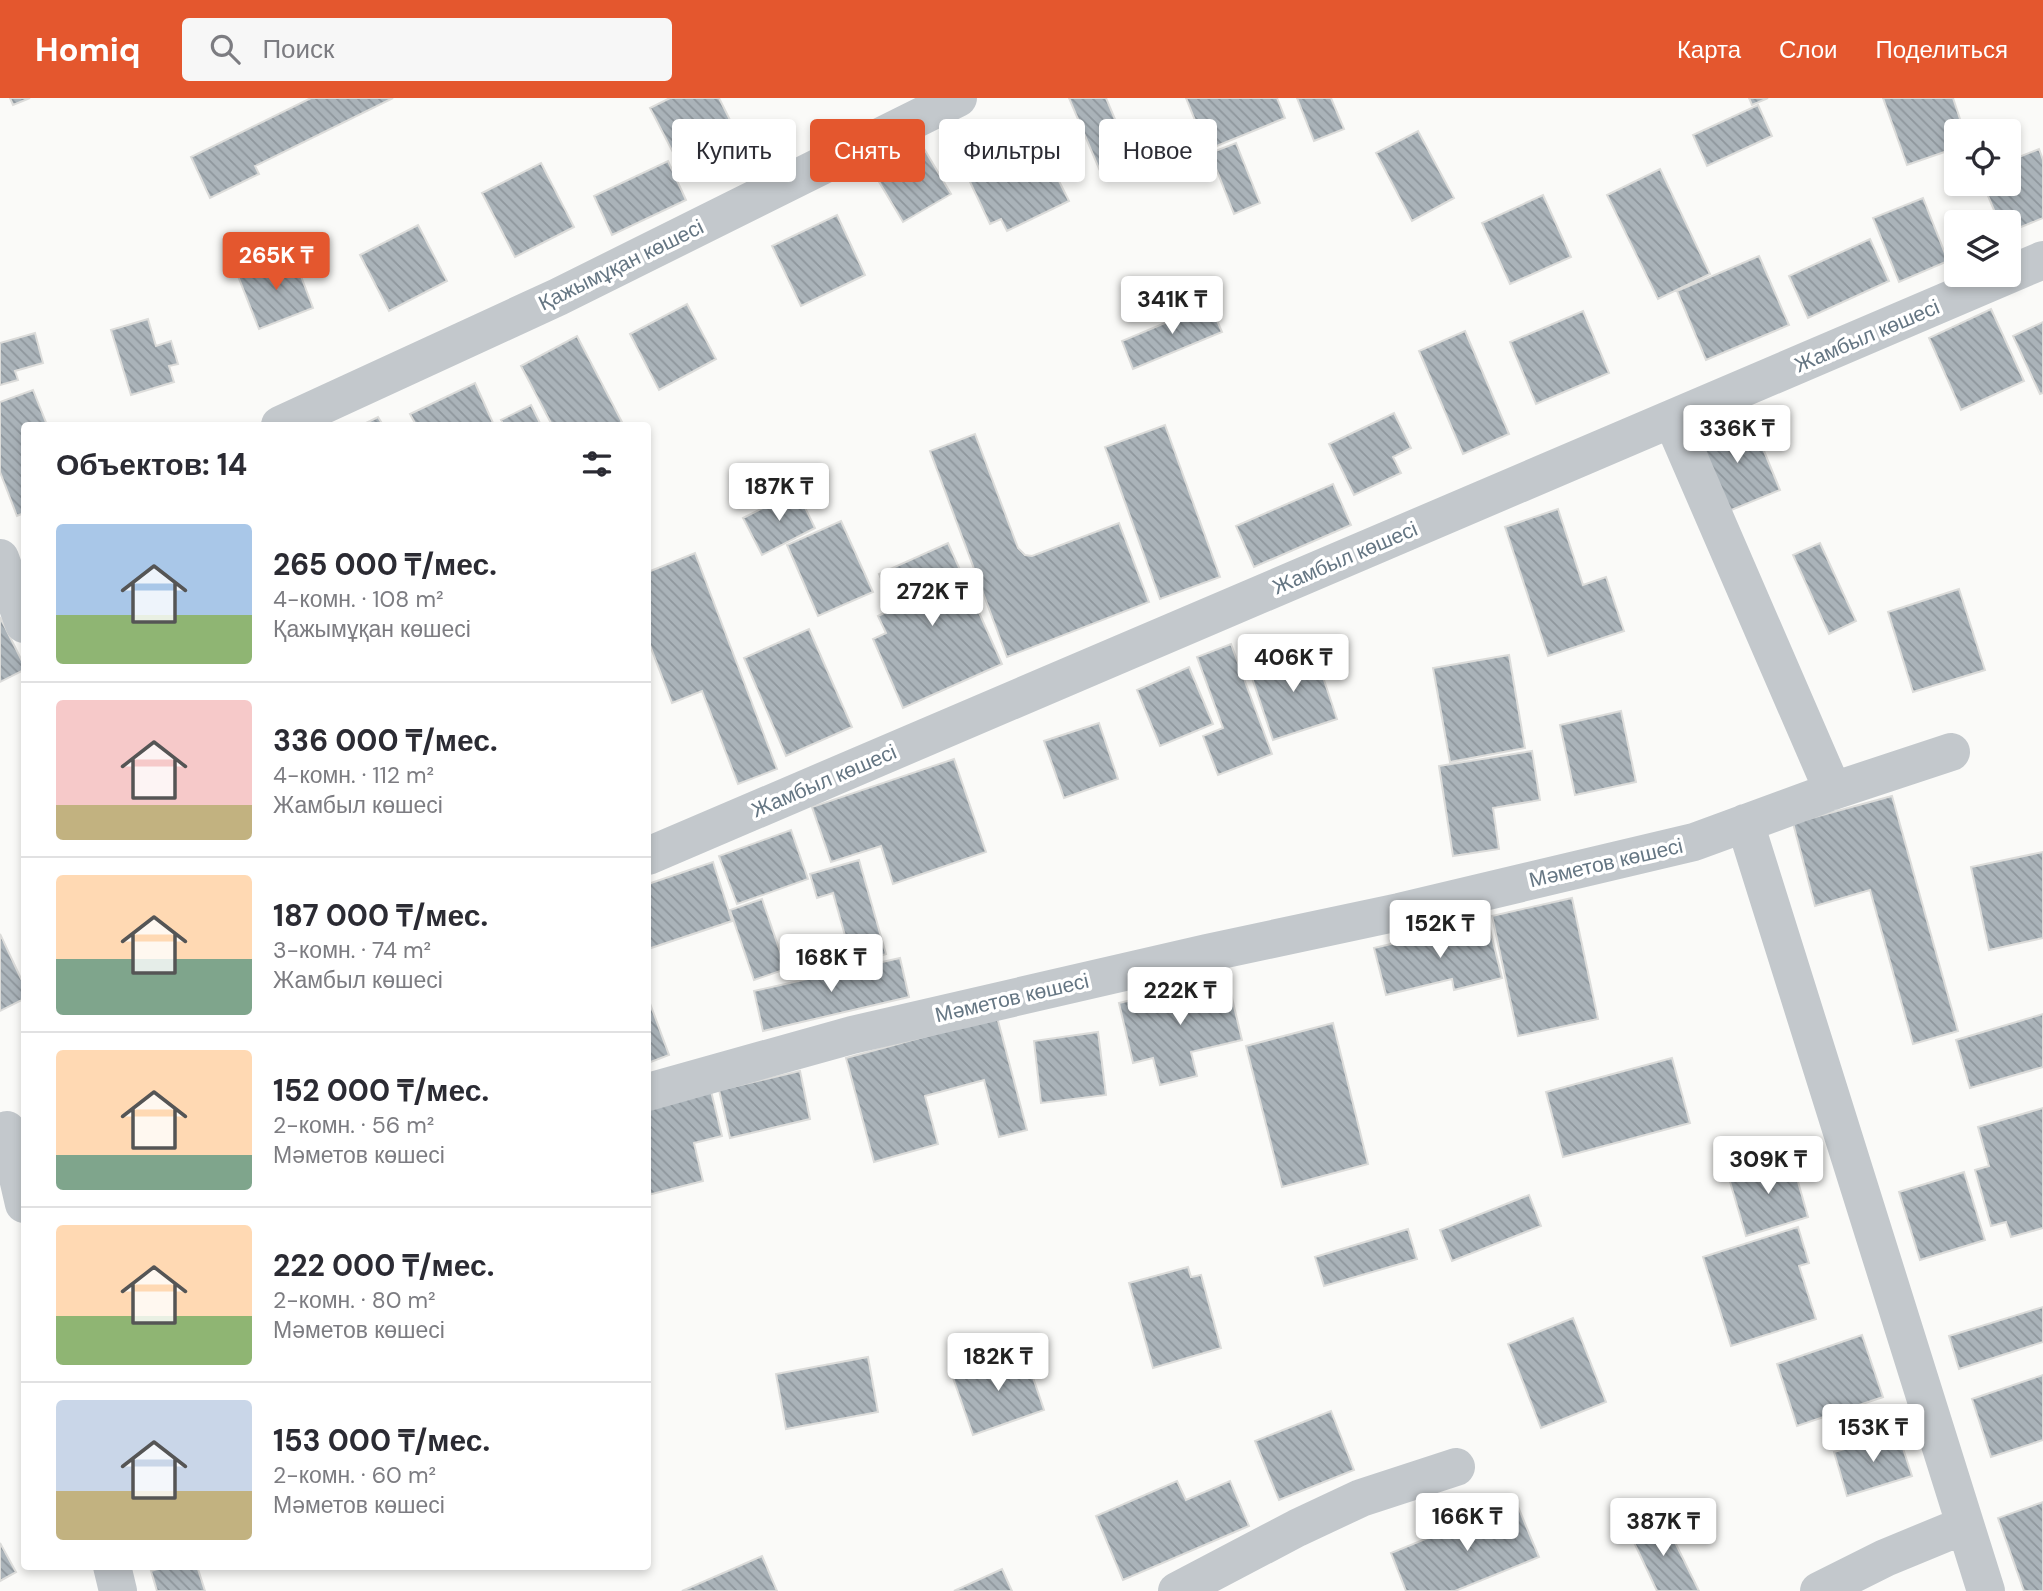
<!DOCTYPE html>
<html lang="ru">
<meta charset="utf-8">
<style>
:root{--surface:#fff;--page:#f7f7f7;--text:#2b2b33;--muted:#7c7c81;--line:#e1e1e2;--accent:#e4572e}
body{margin:0;font-family:"DM Sans",sans-serif;background:var(--page);color:var(--text);height:100vh;display:flex;flex-direction:column;font-size:26px;white-space:nowrap}
*{box-sizing:border-box;margin:0}
p{font-size:23px;color:var(--muted)}
.icon{flex:none;width:38px;height:38px;fill:none;stroke:currentColor;stroke-width:2;stroke-linecap:round;stroke-linejoin:round}
.map{position:relative;flex:1;overflow:hidden}
.sheet{position:absolute;left:21px;top:324px;width:630px;height:1148px;display:flex;flex-direction:column;background:var(--surface);border-radius:7px;box-shadow:0 4px 10px #0003}
.sheet>*{flex:none}
.hud{position:absolute;left:672px;top:21px;width:665px;height:63px;display:flex;gap:14px}
.buttons{position:absolute;left:1944px;top:21px;display:grid;gap:14px}
.buttons a{display:grid;place-items:center;width:77px;height:77px;border-radius:7px;background:var(--surface);box-shadow:0 4px 10px #0003;font-size:35px}
.price{position:absolute;translate:-50% -60px;padding:0 16px;border-radius:7px;background:#fff;color:#222;font-size:23px;line-height:46px;filter:drop-shadow(0 2px 4px #0008)}
.price::after{content:'';position:absolute;left:50%;top:42px;width:21px;height:16px;margin-left:-10px;background:inherit;clip-path:polygon(0 0,100% 0,50% 100%)}
.price.active{background:var(--accent);color:#fff}
ul{padding:0;list-style:none}
li{display:flex;align-items:center;gap:21px;height:175px;padding:0 35px}
li+li{border-top:2px solid var(--line)}
li span{display:grid;place-items:center;flex:none;width:196px;height:140px;border-radius:7px;color:#555}
li>.icon{margin-inline-start:auto}
span .icon{width:84px;height:84px;fill:#fffc;stroke-width:1}
li b{font-size:30px}
h2{display:flex;justify-content:space-between;align-items:center;height:84px;padding:0 35px;font-size:30px}
.pill{padding:0 24px;border-radius:7px;background:var(--surface);box-shadow:0 4px 10px #0003;font-size:24px;line-height:63px}
.pill.active{background:var(--accent);color:#fff}
header{display:flex;align-items:center;gap:42px;box-sizing:border-box;height:98px;padding:0 35px;background:var(--accent);color:#fff}
header strong{font-size:33px}
nav{display:flex;gap:38px;margin-inline-start:auto;font-size:24px}
.search{width:490px;height:63px;background:var(--page);display:flex;align-items:center;gap:18px;box-sizing:border-box;padding:0 24px;border-radius:7px;color:var(--muted);font-size:26px}
.map>svg:first-child{display:block}
.building{fill:url(#building-back-hatch);stroke:#dcdcda;stroke-width:2}
.lines{fill:none;stroke-linecap:round;stroke-linejoin:round}
.minor{stroke:#c3c8cc;stroke-width:38}
.labels{text-anchor:middle;stroke-width:7;stroke-linejoin:round;paint-order:stroke}
.street-label{font-size:21px;fill:#657683;stroke:#fff}
</style>
<header>
<strong>Homiq</strong>
<div class="search"><svg class="icon" aria-label="search" viewBox="0 0 24 24"><circle cx="10" cy="10" r="6"/><path d="M15 15l6 6"/></svg>Поиск</div>
<nav><a>Карта</a><a>Слои</a><a>Поделиться</a></nav>
</header>
<div class="map">
<svg width="2043" height="1493" viewBox="0 0 2043 1493">
<defs>
<pattern id="building-back-hatch" width="6" height="6" patternUnits="userSpaceOnUse" patternTransform="scale(1.75)"><rect width="6" height="6" fill="#aab3b9"/><path d="M-1 5l2 2M0 0l6 6M5-1l2 2" fill="none" stroke="#8e969c"/></pattern>
</defs>
<rect width="100%" height="100%" fill="#fafaf8"/>
<path class="building" d="M 10,0 L 30,0 L 13,7 Z
M 311,0 L 393,0 L 255,68 L 259,76 L 210,100 L 191,59 Z
M 670,0 L 719,0 L 737,36 L 679,66 L 650,10 Z
M 1069,0 L 1106,0 L 1131,59 L 1100,73 Z
M 1186,0 L 1277,0 L 1285,20 L 1207,52 Z
M 1297,0 L 1331,0 L 1344,31 L 1314,43 Z
M 1749,0 L 1768,0 L 1752,7 Z
M 1883,0 L 1953,0 L 1964,33 L 1956,33 L 1956,50 L 1907,67 Z
M 1758,7 L 1772,38 L 1707,68 L 1693,37 Z
M 1418,33 L 1454,100 L 1412,123 L 1376,55 Z
M 920,44 L 951,96 L 903,124 L 872,72 Z
M 1236,45 L 1260,105 L 1234,116 L 1210,55 Z
M 1042,49 L 1069,103 L 1007,133 L 1001,121 L 990,126 L 970,84 Z
M 2039,51 L 2043,62 L 2043,120 L 2009,134 L 2009,124 L 1999,124 L 1983,86 L 2009,86 L 2009,63 Z
M 668,63 L 686,102 L 612,137 L 594,98 Z
M 541,65 L 574,129 L 515,159 L 482,95 Z
M 1660,71 L 1710,176 L 1658,201 L 1607,97 Z
M 1543,97 L 1571,159 L 1510,186 L 1482,125 Z
M 1923,100 L 1948,163 L 1899,184 L 1873,120 Z
M 837,117 L 865,177 L 801,208 L 772,148 Z
M 418,127 L 447,183 L 389,213 L 360,157 Z
M 1870,141 L 1889,183 L 1808,220 L 1789,178 Z
M 293,157 L 313,210 L 259,231 L 238,178 Z
M 1759,158 L 1789,227 L 1706,262 L 1677,193 Z
M 687,206 L 716,261 L 659,292 L 630,236 Z
M 1210,206 L 1222,234 L 1133,271 L 1122,243 Z
M 1991,211 L 2024,283 L 1961,312 L 1929,240 Z
M 1583,213 L 1609,275 L 1536,306 L 1510,244 Z
M 148,221 L 156,248 L 171,243 L 178,266 L 169,268 L 174,284 L 131,297 L 111,232 Z
M 2043,224 L 2043,295 L 2040,296 L 2013,238 Z
M 1465,233 L 1509,336 L 1463,356 L 1419,253 Z
M 35,235 L 43,265 L 15,273 L 18,282 L 0,287 L 0,245 Z
M 577,238 L 622,324 L 616,327 L 552,327 L 521,268 Z
M 475,285 L 494,327 L 416,327 L 410,316 Z
M 33,292 L 47,327 L 24,327 L 24,415 L 17,418 L 0,374 L 0,304 Z
M 531,307 L 541,327 L 504,327 L 501,322 Z
M 1394,315 L 1411,350 L 1393,359 L 1401,375 L 1354,397 L 1329,346 Z
M 378,319 L 383,327 L 362,327 Z
M 1750,319 L 1780,392 L 1724,415 L 1694,341 Z
M 1165,327 L 1220,479 L 1160,501 L 1105,349 Z
M 975,336 L 1018,450 L 1025,457 L 1032,458 L 1119,425 L 1149,504 L 1007,559 L 930,353 Z
M 1333,386 L 1351,427 L 1254,469 L 1236,428 Z
M 797,393 L 815,430 L 762,457 L 743,420 Z
M 1558,411 L 1583,487 L 1606,479 L 1624,533 L 1548,558 L 1505,429 Z
M 841,423 L 873,494 L 818,518 L 787,447 Z
M 948,445 L 1002,566 L 903,610 L 873,541 L 886,535 L 878,518 L 894,510 L 879,476 Z
M 1820,445 L 1856,523 L 1829,536 L 1793,457 Z
M 695,455 L 777,671 L 738,686 L 702,593 L 672,605 L 648,542 L 648,474 Z
M 1959,491 L 1985,572 L 1913,594 L 1888,514 Z
M 0,519 L 24,567 L 24,572 L 0,584 Z
M 809,531 L 852,629 L 786,658 L 744,560 Z
M 1231,546 L 1272,656 L 1218,677 L 1203,638 L 1223,630 L 1197,559 Z
M 1313,549 L 1337,621 L 1273,642 L 1249,571 Z
M 1509,557 L 1525,650 L 1450,664 L 1433,570 Z
M 1189,569 L 1213,626 L 1160,648 L 1137,592 Z
M 1621,613 L 1636,684 L 1575,697 L 1560,627 Z
M 1099,625 L 1118,681 L 1064,700 L 1044,643 Z
M 1532,653 L 1540,702 L 1493,710 L 1499,751 L 1453,758 L 1439,668 Z
M 954,661 L 986,754 L 893,786 L 881,748 L 831,764 L 812,709 Z
M 1892,698 L 1958,933 L 1913,946 L 1870,792 L 1815,808 L 1793,725 Z
M 791,732 L 808,781 L 737,806 L 719,758 Z
M 2043,754 L 2043,840 L 1989,852 L 1971,769 Z
M 859,762 L 886,856 L 853,866 L 833,795 L 817,800 L 810,776 Z
M 713,764 L 732,823 L 648,851 L 648,786 Z
M 1572,800 L 1598,921 L 1518,938 L 1492,818 Z
M 762,801 L 786,871 L 754,882 L 730,812 Z
M 1488,823 L 1502,880 L 1454,892 L 1452,881 L 1386,897 L 1374,850 Z
M 0,836 L 24,887 L 24,901 L 0,913 Z
M 900,860 L 909,899 L 763,933 L 754,893 Z
M 1227,879 L 1242,942 L 1191,954 L 1197,978 L 1160,987 L 1153,960 L 1133,965 L 1119,905 Z
M 648,900 L 669,957 L 648,965 Z
M 2043,916 L 2043,969 L 1970,990 L 1956,942 Z
M 997,919 L 1027,1032 L 999,1039 L 984,982 L 925,998 L 938,1046 L 874,1064 L 846,960 Z
M 1333,925 L 1368,1066 L 1282,1089 L 1246,948 Z
M 1098,934 L 1106,997 L 1041,1005 L 1034,943 Z
M 1672,960 L 1690,1025 L 1563,1059 L 1546,994 Z
M 800,973 L 810,1021 L 730,1040 L 719,992 Z
M 710,989 L 722,1038 L 694,1045 L 703,1083 L 648,1097 L 648,1005 Z
M 2043,1010 L 2043,1130 L 2011,1139 L 2006,1124 L 1991,1128 L 1975,1072 L 1989,1068 L 1978,1029 Z
M 1791,1059 L 1808,1119 L 1746,1138 L 1728,1077 Z
M 1964,1074 L 1985,1142 L 1920,1162 L 1899,1094 Z
M 1529,1097 L 1541,1128 L 1452,1163 L 1440,1132 Z
M 1798,1129 L 1809,1165 L 1799,1168 L 1816,1221 L 1731,1248 L 1703,1159 Z
M 1408,1131 L 1417,1161 L 1324,1188 L 1315,1159 Z
M 1188,1169 L 1191,1179 L 1201,1177 L 1221,1250 L 1153,1270 L 1129,1185 Z
M 2043,1209 L 2043,1244 L 1959,1271 L 1949,1238 Z
M 1573,1220 L 1606,1304 L 1541,1330 L 1508,1246 Z
M 1862,1237 L 1883,1299 L 1797,1328 L 1777,1266 Z
M 1024,1253 L 1044,1312 L 973,1337 L 952,1277 Z
M 868,1259 L 878,1314 L 786,1331 L 776,1276 Z
M 2043,1277 L 2043,1342 L 1991,1359 L 1972,1301 Z
M 1331,1313 L 1354,1372 L 1279,1402 L 1255,1343 Z
M 1898,1335 L 1912,1378 L 1847,1398 L 1834,1354 Z
M 1177,1383 L 1186,1402 L 1230,1383 L 1249,1428 L 1123,1482 L 1096,1418 Z
M 1516,1404 L 1539,1459 L 1455,1493 L 1406,1493 L 1391,1455 Z
M 2043,1404 L 2043,1493 L 2024,1493 L 1998,1420 Z
M 1663,1420 L 1699,1493 L 1657,1493 L 1630,1436 Z
M 0,1445 L 16,1474 L 0,1483 Z
M 762,1458 L 777,1493 L 682,1493 Z
M 167,1468 L 197,1468 L 205,1493 L 157,1493 L 151,1473 Z
M 1002,1471 L 1012,1493 L 954,1493 Z"/>
<g class="lines">
<path class="minor" d="M 1672,321 L 1833,693
M 280,327 L 558,199 L 958,0
M 0,460 L 24,526
M 1745,725 L 1986,1493
M 648,758 L 2043,162
M 648,994 L 852,937 L 1207,855 L 1399,814 L 1694,744 L 1833,693 L 1951,654
M 7,1032 L 24,1106
M 112,1468 L 118,1493
M 1177,1493 L 1297,1430 L 1361,1400 L 1456,1369
M 1819,1493 L 1885,1460 L 1965,1427"/>
</g>
<g class="labels">
<g class="street-label">
<text transform="translate(621 167) rotate(-26)" y="7">Қажымұқан көшесі</text>
<text transform="translate(1867 238) rotate(-23)" y="7">Жамбыл көшесі</text>
<text transform="translate(1345 460) rotate(-23)" y="7">Жамбыл көшесі</text>
<text transform="translate(824 683) rotate(-23)" y="7">Жамбыл көшесі</text>
<text transform="translate(1606 765) rotate(-13)" y="7">Мәметов көшесі</text>
<text transform="translate(1012 900) rotate(-13)" y="7">Мәметов көшесі</text>
</g>
</g>
</svg>
<div class="buttons">
<a><svg class="icon" aria-label="locate" viewBox="0 0 24 24"><circle cx="12" cy="12" r="6"/><path d="M12 2v4M12 18v4M2 12h4M18 12h4"/></svg></a>
<a><svg class="icon" aria-label="layers" viewBox="0 0 24 24"><path d="M12 4l9 5-9 5-9-5zM3 14l9 5 9-5"/></svg></a>
</div>
<b class="price active" style="left:276px;top:194px">265K ₸</b>
<b class="price" style="left:1172px;top:238px">341K ₸</b>
<b class="price" style="left:1737px;top:367px">336K ₸</b>
<b class="price" style="left:779px;top:425px">187K ₸</b>
<b class="price" style="left:932px;top:530px">272K ₸</b>
<b class="price" style="left:1293px;top:596px">406K ₸</b>
<b class="price" style="left:1440px;top:862px">152K ₸</b>
<b class="price" style="left:831px;top:896px">168K ₸</b>
<b class="price" style="left:1180px;top:929px">222K ₸</b>
<b class="price" style="left:1768px;top:1098px">309K ₸</b>
<b class="price" style="left:998px;top:1295px">182K ₸</b>
<b class="price" style="left:1873px;top:1366px">153K ₸</b>
<b class="price" style="left:1467px;top:1455px">166K ₸</b>
<b class="price" style="left:1663px;top:1460px">387K ₸</b>
<div class="hud">
<a class="pill">Купить</a>
<a class="pill active">Снять</a>
<a class="pill">Фильтры</a>
<a class="pill">Новое</a>
</div>
<section class="sheet">
<h2>Объектов: 14<svg class="icon" aria-label="filters" viewBox="0 0 24 24"><path d="M4 7h16M4 17h16"/><circle cx="9" cy="7" r="2"/><circle cx="15" cy="17" r="2"/></svg></h2>
<ul>
<li><span style="background:linear-gradient(#a9c7e8 65%,#8fb573 0)"><svg class="icon" aria-label="home" viewBox="0 0 24 24"><path d="M3 11l9-7 9 7M6 9v11h12V9"/></svg></span><div><b>265 000 ₸/мес.</b><p>4-комн. · 108 m²</p><p>Қажымұқан көшесі</p></div></li>
<li><span style="background:linear-gradient(#f6c9c9 75%,#c2b280 0)"><svg class="icon" aria-label="home" viewBox="0 0 24 24"><path d="M3 11l9-7 9 7M6 9v11h12V9"/></svg></span><div><b>336 000 ₸/мес.</b><p>4-комн. · 112 m²</p><p>Жамбыл көшесі</p></div></li>
<li><span style="background:linear-gradient(#ffd9b3 60%,#7fa58c 0)"><svg class="icon" aria-label="home" viewBox="0 0 24 24"><path d="M3 11l9-7 9 7M6 9v11h12V9"/></svg></span><div><b>187 000 ₸/мес.</b><p>3-комн. · 74 m²</p><p>Жамбыл көшесі</p></div></li>
<li><span style="background:linear-gradient(#ffd9b3 75%,#7fa58c 0)"><svg class="icon" aria-label="home" viewBox="0 0 24 24"><path d="M3 11l9-7 9 7M6 9v11h12V9"/></svg></span><div><b>152 000 ₸/мес.</b><p>2-комн. · 56 m²</p><p>Мәметов көшесі</p></div></li>
<li><span style="background:linear-gradient(#ffd9b3 65%,#8fb573 0)"><svg class="icon" aria-label="home" viewBox="0 0 24 24"><path d="M3 11l9-7 9 7M6 9v11h12V9"/></svg></span><div><b>222 000 ₸/мес.</b><p>2-комн. · 80 m²</p><p>Мәметов көшесі</p></div></li>
<li><span style="background:linear-gradient(#c9d6e8 65%,#c2b280 0)"><svg class="icon" aria-label="home" viewBox="0 0 24 24"><path d="M3 11l9-7 9 7M6 9v11h12V9"/></svg></span><div><b>153 000 ₸/мес.</b><p>2-комн. · 60 m²</p><p>Мәметов көшесі</p></div></li>
</ul>
</section>
</div>
